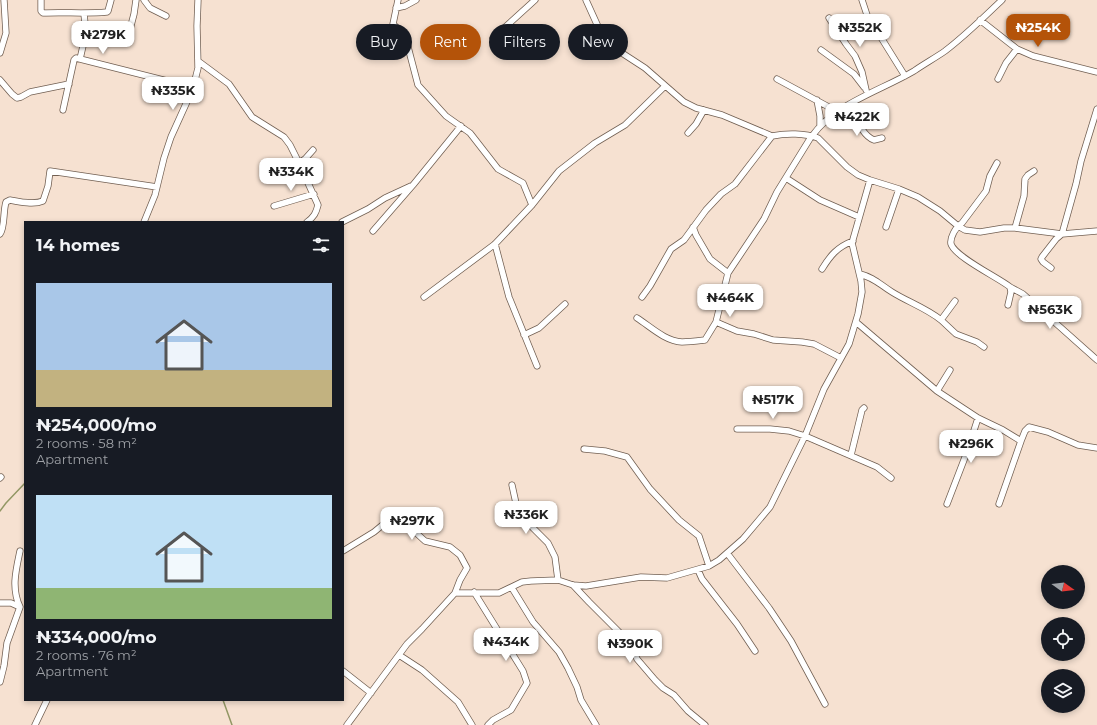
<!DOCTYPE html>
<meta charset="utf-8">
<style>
:root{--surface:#171b24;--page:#20242c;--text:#f1f3f6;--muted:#9ea1a6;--accent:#b45309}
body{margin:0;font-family:Montserrat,sans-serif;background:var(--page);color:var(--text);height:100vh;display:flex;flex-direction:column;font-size:15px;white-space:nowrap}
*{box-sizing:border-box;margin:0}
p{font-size:13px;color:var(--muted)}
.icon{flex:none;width:22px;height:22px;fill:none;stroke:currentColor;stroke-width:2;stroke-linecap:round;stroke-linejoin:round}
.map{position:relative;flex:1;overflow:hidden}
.drawer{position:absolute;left:24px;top:221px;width:320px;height:480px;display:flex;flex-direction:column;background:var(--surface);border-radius:0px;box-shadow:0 2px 6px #0003}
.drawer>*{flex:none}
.top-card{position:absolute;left:356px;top:24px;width:380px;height:36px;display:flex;gap:8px}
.needle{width:26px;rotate:104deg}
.controls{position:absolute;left:1041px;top:565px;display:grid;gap:8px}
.controls a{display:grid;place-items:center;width:44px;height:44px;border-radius:50%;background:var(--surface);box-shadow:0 2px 6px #0003;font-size:20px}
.price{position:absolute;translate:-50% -34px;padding:0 9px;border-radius:8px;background:#fff;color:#222;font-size:13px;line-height:26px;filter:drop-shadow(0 1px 2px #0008)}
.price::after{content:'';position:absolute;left:50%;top:24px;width:12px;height:9px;margin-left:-6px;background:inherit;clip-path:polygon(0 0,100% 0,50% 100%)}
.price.current{background:var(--accent);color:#fff}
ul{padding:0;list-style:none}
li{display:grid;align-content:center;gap:8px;height:212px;padding:0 12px}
li span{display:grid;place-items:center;height:124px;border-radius:0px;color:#555}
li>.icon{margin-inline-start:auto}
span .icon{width:72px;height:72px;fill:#fffc;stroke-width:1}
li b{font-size:17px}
h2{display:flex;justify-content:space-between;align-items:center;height:48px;padding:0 12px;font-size:17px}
.tag{padding:0 14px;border-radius:18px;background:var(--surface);box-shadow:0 2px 6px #0003;font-size:14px;line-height:36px}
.tag.current{background:var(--accent);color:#fff}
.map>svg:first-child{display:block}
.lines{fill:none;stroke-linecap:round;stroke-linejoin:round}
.stream{stroke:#929764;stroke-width:1.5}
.minor-casing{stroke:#715f52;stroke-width:7}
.minor{stroke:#fff;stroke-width:5.5}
</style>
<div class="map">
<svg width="1097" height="725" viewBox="0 0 1097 725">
<rect width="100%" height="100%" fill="#f6e1d1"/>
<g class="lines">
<path class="stream" d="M 0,511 L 6,503 L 25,483
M 223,700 L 232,725"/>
<defs>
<path id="minor" d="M 41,0 L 41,11 L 43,13 C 65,12 86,14 107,12 L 108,11 L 111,0
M 144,0 L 150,8 L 166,16
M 398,0 L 393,24 L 403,34 L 408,47 L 418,85 L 446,116 L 470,133 L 498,169 L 523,183 L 532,205
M 586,0 L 605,42 L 645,68 L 684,102 L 696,108 L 722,115 L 772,136 C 786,133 805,133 818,138 L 847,167 L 858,175 L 870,180 L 899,189 L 918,197 L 940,211 L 958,226 L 965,230 L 980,232 L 1004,228 L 1015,228 L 1062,234 L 1097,231
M 862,0 L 867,15 L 905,76
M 396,8 L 405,6 L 416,0
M 829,18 L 846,44 L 855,56 L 862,72 L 866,90
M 980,20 L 1017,49 L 1033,56 L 1097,72
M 128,37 L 134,14 L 136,0
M 493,38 L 535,0
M 821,50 L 854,74 L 864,87
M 0,53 L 6,33 L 4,0
M 80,59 L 86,33 L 84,14
M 198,61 L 229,84 L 252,117 L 284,137 L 290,145 L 299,163 L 305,159 L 313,150
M 777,79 L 838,112
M 998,79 L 1006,63 L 1017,49
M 0,80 L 12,94 L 17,98 L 21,97 L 30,92 L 69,84
M 817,100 L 820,116 L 820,125
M 850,105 C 856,116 861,135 874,140 L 882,138
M 63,110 L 74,60 L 76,58 L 191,87
M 688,133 L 696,124 L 704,110
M 812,136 C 836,103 880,91 914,71 C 924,64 935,58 945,51 C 965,36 984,17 1002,0
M 299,163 L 318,205 C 316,213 314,217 307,222
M 997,163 L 990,176 L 986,191 L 962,223 C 958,226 956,228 954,232 C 952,236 950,239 951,244 C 955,257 999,278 1010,287 L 1011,292 L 1008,305
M 786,178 L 820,200 L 859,217
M 274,206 L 314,194
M 144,222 L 155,195 L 164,158 L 171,137 L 190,95 L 191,87 L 195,80 L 198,68 L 197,26 L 198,0
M 342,222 L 368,209 L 385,198 L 411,186
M 693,227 L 696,235 L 710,259 L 728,273
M 886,227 L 899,189
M 1015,228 L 1024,196 L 1025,179 L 1028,175 L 1034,171
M 373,231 L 413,185 L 461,126
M 0,234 C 5,228 3,211 6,202 L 10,200 C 20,202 34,205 43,201 L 48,186 L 50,171 L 157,187
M 495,244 L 509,297 L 537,366
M 1051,268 L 1043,262 L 1041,259 L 1042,257 L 1056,239 L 1062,234 L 1076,184 L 1081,161 L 1097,109
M 822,269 C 830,256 837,247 853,241
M 860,274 C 875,278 879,284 892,292 C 908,302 926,308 941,320
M 1010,287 L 1023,294 L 1097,360
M 424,297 L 495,244 L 532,205 L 559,171 L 595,143 L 625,125 L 665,86
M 642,297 L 650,286 L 671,249 L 684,240 L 706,210 L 721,194 L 735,184 L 772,136
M 955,301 L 941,320 L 956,334 L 977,342 L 984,347
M 637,318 C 651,327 665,341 682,342 C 690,342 697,341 705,340 L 716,322 L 728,273 L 764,219 L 777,192 L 811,137
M 716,322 L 737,331 L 754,334 L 773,340 L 802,342 L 814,344 L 841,358
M 856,322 L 937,391 L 978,418 L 1003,430 L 1021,441 L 999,504
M 524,335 L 539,328 L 565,304
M 937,391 L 950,370
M 737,429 L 770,429 L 789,431 L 805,436 L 877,467 L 891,478
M 1021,441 L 1025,431 L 1029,427 L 1048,432 L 1078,445 L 1097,448
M 584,449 L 605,451 L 627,457 L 650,489 L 679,520 L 699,536 L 709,566
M 851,455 L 862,410 L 864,408
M 0,478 L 1,477
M 512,485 L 517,508 L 533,528 L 548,543 L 555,557 L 558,580
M 947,504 L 967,452 L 978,418
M 343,551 L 374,532 L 391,518 L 400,518 L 425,541 L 450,547 L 460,555 L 467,568 L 460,580 L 455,593
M 727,553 L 769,608 L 791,641 L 825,704
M 698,570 L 702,579 L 737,624 L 755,651
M 573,585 L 589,602 L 623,636 L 632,647 L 637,659 L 655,680 L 663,688 L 674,695 L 688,711 L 705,725
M 512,588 L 533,622 L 559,652 L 568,668 L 577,687 L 581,700 L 596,725
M 474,592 L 523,671 L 527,683 L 511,710 L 493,720 L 488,725
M 0,603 L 11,603 L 20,607
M 399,655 L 422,670 L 458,702 L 472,725
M 343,671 L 371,693
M 0,682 L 4,666 L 7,643 L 20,607 C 11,588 16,570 20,551
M 35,725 L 47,700
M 347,725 L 407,644 L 422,629 L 455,593 L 499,593 L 522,582 L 531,581 L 558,580 L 573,585 L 586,586 L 641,577 L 667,578 L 709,566 L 719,560 L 743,539 L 770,507 L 805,436 L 824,389 L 849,344 L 858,314 L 862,292 L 861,281 L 852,243 L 870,180"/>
</defs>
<use href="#minor" class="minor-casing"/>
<use href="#minor" class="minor"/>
</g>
</svg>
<div class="controls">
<a><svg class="needle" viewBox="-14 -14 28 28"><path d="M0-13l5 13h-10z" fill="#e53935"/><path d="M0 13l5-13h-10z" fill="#9ea1a6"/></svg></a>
<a><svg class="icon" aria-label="locate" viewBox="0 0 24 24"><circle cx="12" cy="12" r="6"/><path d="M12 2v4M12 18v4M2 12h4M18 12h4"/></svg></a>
<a><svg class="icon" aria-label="layers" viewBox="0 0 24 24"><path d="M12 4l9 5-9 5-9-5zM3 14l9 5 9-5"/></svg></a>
</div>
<b class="price" style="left:860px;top:48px">₦352K</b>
<b class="price current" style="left:1038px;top:48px">₦254K</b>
<b class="price" style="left:103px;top:55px">₦279K</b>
<b class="price" style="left:173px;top:111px">₦335K</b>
<b class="price" style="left:857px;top:137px">₦422K</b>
<b class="price" style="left:291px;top:192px">₦334K</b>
<b class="price" style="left:730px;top:318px">₦464K</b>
<b class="price" style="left:1050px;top:330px">₦563K</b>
<b class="price" style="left:773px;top:420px">₦517K</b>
<b class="price" style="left:971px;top:464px">₦296K</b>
<b class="price" style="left:526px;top:535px">₦336K</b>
<b class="price" style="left:412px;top:541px">₦297K</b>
<b class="price" style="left:506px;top:662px">₦434K</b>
<b class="price" style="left:630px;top:664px">₦390K</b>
<div class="top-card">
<a class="tag">Buy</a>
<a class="tag current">Rent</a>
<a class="tag">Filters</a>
<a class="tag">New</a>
</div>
<section class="drawer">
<h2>14 homes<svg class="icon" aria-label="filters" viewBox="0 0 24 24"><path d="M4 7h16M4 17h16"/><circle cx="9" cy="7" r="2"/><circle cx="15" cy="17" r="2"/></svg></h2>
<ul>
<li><span style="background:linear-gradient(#a9c7e8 70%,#c2b280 0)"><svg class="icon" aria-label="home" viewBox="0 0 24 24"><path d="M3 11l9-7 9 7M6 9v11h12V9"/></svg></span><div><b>₦254,000/mo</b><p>2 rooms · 58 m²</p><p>Apartment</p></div></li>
<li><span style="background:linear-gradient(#bfe0f5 75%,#8fb573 0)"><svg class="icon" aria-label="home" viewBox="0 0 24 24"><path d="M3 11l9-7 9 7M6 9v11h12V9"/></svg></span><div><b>₦334,000/mo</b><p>2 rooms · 76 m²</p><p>Apartment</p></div></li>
</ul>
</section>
</div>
